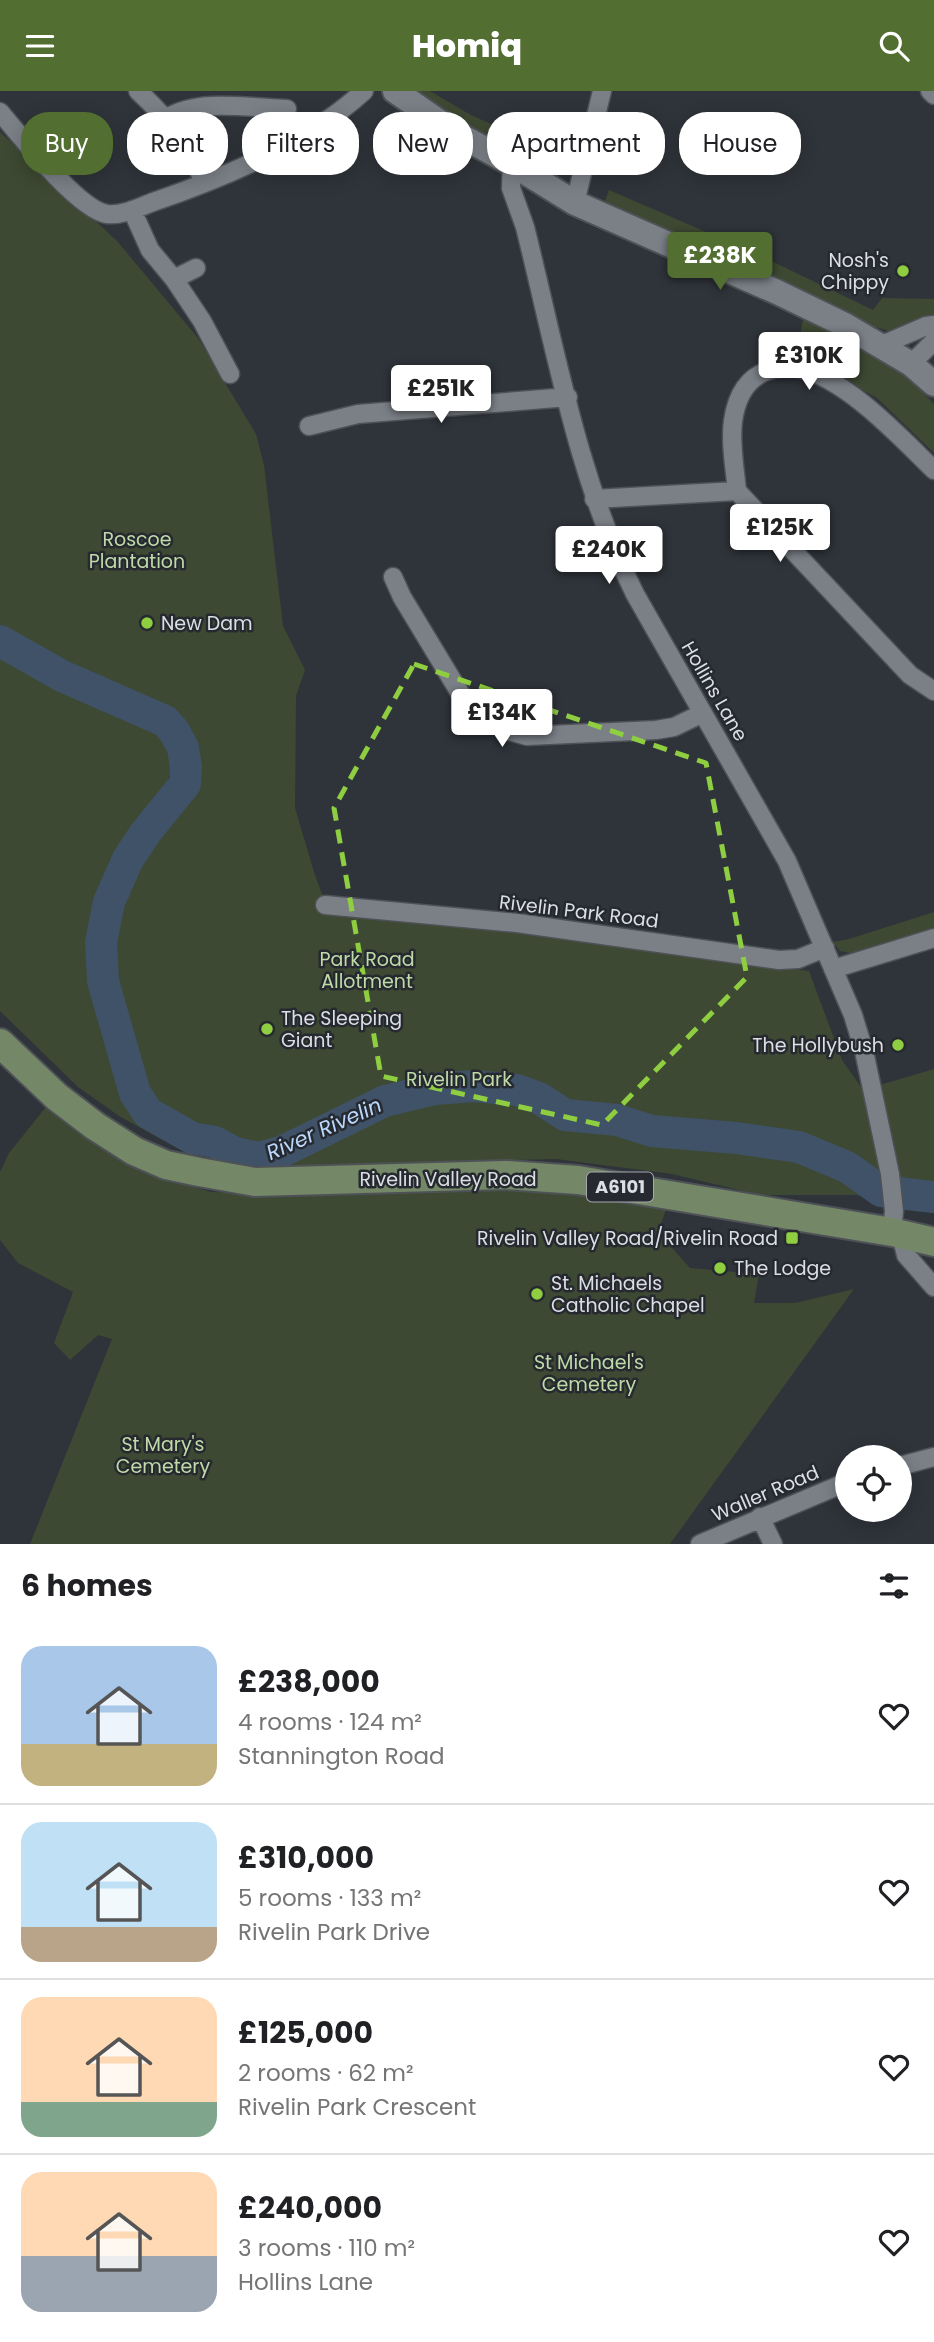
<!DOCTYPE html>
<meta charset="utf-8">
<style>
:root{--surface:#fff;--page:#f2f2f2;--text:#202124;--muted:#757577;--line:#e0e0e0;--accent:#526e31}
body{margin:0;font-family:Poppins,sans-serif;background:var(--page);color:var(--text);height:100vh;display:flex;flex-direction:column;font-size:26px;white-space:nowrap}
*{box-sizing:border-box;margin:0}
p{font-size:23px;color:var(--muted)}
.icon{flex:none;width:38px;height:38px;fill:none;stroke:currentColor;stroke-width:2;stroke-linecap:round;stroke-linejoin:round}
.map{position:relative;height:1453px;overflow:hidden}
.sheet{display:flex;flex-direction:column;background:var(--surface);flex:1}
.sheet>*{flex:none}
.hud{position:absolute;left:21px;top:21px;width:892px;height:63px;display:flex;gap:14px}
.buttons{position:absolute;left:835px;top:1354px;display:grid;gap:14px}
.buttons a{display:grid;place-items:center;width:77px;height:77px;border-radius:50%;background:var(--surface);box-shadow:0 4px 18px #0003;font-size:35px}
.price{position:absolute;translate:-50% -60px;padding:0 16px;border-radius:7px;background:#fff;color:#222;font-size:23px;line-height:46px;filter:drop-shadow(0 2px 4px #0008)}
.price::after{content:'';position:absolute;left:50%;top:42px;width:21px;height:16px;margin-left:-10px;background:inherit;clip-path:polygon(0 0,100% 0,50% 100%)}
.price.current{background:var(--accent);color:#fff}
ul{padding:0;list-style:none}
li{display:flex;align-items:center;gap:21px;height:175px;padding:0 21px}
li+li{border-top:2px solid var(--line)}
li span{display:grid;place-items:center;flex:none;width:196px;height:140px;border-radius:21px;color:#555}
li>.icon{margin-inline-start:auto}
span .icon{width:84px;height:84px;fill:#fffc;stroke-width:1}
li b{font-size:30px}
h2{display:flex;justify-content:space-between;align-items:center;height:84px;padding:0 21px;font-size:30px}
.pill{padding:0 24px;border-radius:28px;background:var(--surface);box-shadow:0 4px 18px #0003;font-size:24px;line-height:63px}
.pill.current{background:var(--accent);color:#fff}
header{display:flex;justify-content:space-between;align-items:center;height:91px;padding:0 21px;background:var(--accent);color:#fff;font-size:32px;font-weight:800}
.map>svg:first-child{display:block}
.green{fill:#3d4932}
.lines{fill:none;stroke-linecap:round;stroke-linejoin:round}
.river{stroke:#3f5268;stroke-width:32}
.minor-casing{stroke:#4e5257;stroke-width:21}
.secondary-casing{stroke:#4e5257;stroke-width:28}
.primary-casing{stroke:#4e5257;stroke-width:32}
.minor{stroke:#7b8087;stroke-width:18}
.secondary{stroke:#7b8087;stroke-width:24}
.primary{stroke:#748867;stroke-width:28}
.marked{fill:none;stroke:#8fcd41;stroke-width:5;stroke-dasharray:14 9;stroke-linejoin:round}
.poi-dot{fill:#8fcd41;stroke:#262a30;stroke-width:2.5}
.labels{text-anchor:middle;stroke-width:5;stroke-linejoin:round;paint-order:stroke}
.shield{fill:#262a30;stroke:#a5a8ad;stroke-width:2}
.shield-label{font-size:18px;font-weight:bold;fill:#dbdee2}
.poi-label{font-size:19px;fill:#dbdee2;stroke:#262a30;text-anchor:start}
.park-label{font-size:19px;fill:#bfdaa7;stroke:#262a30}
.street-label{font-size:19px;fill:#dbdee2;stroke:#262a30}
.water-label{font-size:21px;font-style:italic;fill:#bad8fc;stroke:#262a30}
</style>
<header><svg class="icon" aria-label="menu" viewBox="0 0 24 24"><path d="M4 6h16M4 12h16M4 18h16"/></svg>Homiq<svg class="icon" aria-label="search" viewBox="0 0 24 24"><circle cx="10" cy="10" r="6"/><path d="M15 15l6 6"/></svg></header>
<div class="map">
<svg width="934" height="1453" viewBox="0 0 934 1453">
<rect width="100%" height="100%" fill="#2f343a"/>
<path class="green" d="M 413,0 L 430,0 L 469,23 L 568,68 L 562,83 C 509,61 459,34 413,0 Z
M 0,41 L 117,150 L 198,247 L 256,343 L 264,374 L 283,535 L 305,579 L 296,605 L 295,717 L 314,781 L 328,820 L 590,848 L 809,880 L 842,969 L 863,999 L 934,978 L 934,1111 L 854,1104 L 760,1104 L 672,1083 L 556,1068 L 271,1075 L 215,1066 L 170,1053 L 119,1025 L 78,996 L 0,920 L 0,562 C 25,575 48,593 73,606 C 91,614 112,614 129,623 C 138,627 150,632 157,639 C 196,674 145,731 122,759 L 124,769 L 101,818 L 90,867 L 94,884 L 113,873 L 112,841 L 125,799 L 192,697 L 189,656 L 167,623 L 50,570 L 0,540 Z
M 609,99 L 757,163 L 873,219 L 882,207 L 934,208 L 934,226 L 889,240 L 872,235 L 837,215 L 604,113 Z
M 803,227 L 842,242 L 907,285 L 934,313 L 934,362 L 877,307 L 832,282 L 797,267 Z
M 934,821 L 934,837 L 856,863 L 840,860 L 833,851 L 849,848 Z
M 50,1011 L 96,1049 L 150,1084 L 211,1101 L 325,1102 L 484,1098 L 579,1101 L 667,1116 L 658,1141 L 690,1177 L 759,1183 L 754,1212 L 795,1212 L 854,1198 L 670,1453 L 30,1453 L 112,1248 L 98,1244 L 70,1269 L 54,1252 L 73,1201 L 18,1172 L 0,1149 L 0,1081 L 9,1062 Z"/>
<g class="lines">
<path class="river" d="M 0,550 L 62,585 L 165,630 L 174,640 L 183,657 L 186,676 L 185,693 L 146,741 L 128,768 L 109,811 L 101,851 L 103,890 L 135,1002 L 148,1022 L 192,1047 L 215,1051 L 235,1062 L 259,1067 L 283,1060 L 385,1010 L 435,998 L 474,995 L 517,999 L 539,1007 L 565,1024 L 617,1029 L 652,1040 L 736,1047 L 799,1056 L 847,1076 L 881,1100 L 934,1106"/>
<defs>
<path id="minor" d="M 138,0 C 170,30 186,50 204,91
M 930,0 L 934,4
M 0,21 C 20,45 79,119 107,123 C 122,125 140,116 153,111 C 226,86 307,52 364,0
M 167,27 C 199,7 250,17 287,18
M 512,73 L 511,97 L 525,136 C 556,260 578,389 635,503 L 787,770 L 853,924 L 864,960 L 890,1083 L 894,1120 L 892,1141
M 575,112 L 602,0
M 132,119 L 150,159 L 174,188 L 202,230 L 230,283
M 174,188 L 196,177
M 882,254 L 926,235 L 934,234
M 911,273 L 934,250
M 309,335 L 358,323 L 568,306
M 737,400 C 735,378 730,353 733,330 C 736,309 745,288 767,280 C 776,277 788,274 798,277 C 846,287 900,346 934,379
M 594,408 L 737,400 L 910,584 L 934,600
M 393,486 L 402,506 L 460,602 L 473,618 L 509,640 L 527,645 L 656,639 L 674,636 L 703,622
M 325,814 L 517,832 L 779,869 L 798,868 L 825,857
M 833,878 L 934,847
M 901,1144 L 906,1164 L 934,1196
M 900,1375 L 934,1366
M 760,1426 L 773,1453
M 700,1453 L 847,1391"/>
<path id="secondary" d="M 395,0 L 454,41 L 512,73 L 575,112 L 777,201 L 845,234 L 911,273 L 934,293"/>
<path id="primary" d="M 0,952 L 57,1006 L 95,1035 L 134,1060 L 166,1074 L 199,1081 L 255,1091 L 506,1084 L 578,1089 L 892,1141 L 934,1151"/>
</defs>
<use href="#minor" class="minor-casing"/>
<use href="#secondary" class="secondary-casing"/>
<use href="#primary" class="primary-casing"/>
<use href="#minor" class="minor"/>
<use href="#secondary" class="secondary"/>
<use href="#primary" class="primary"/>
</g>
<path class="marked" d="M 414,573 L 706,672 L 747,886 L 602,1034 L 381,985 L 334,717 Z"/>
<g class="poi-dot">
<circle cx="903" cy="180" r="7"/>
<circle cx="147" cy="532" r="7"/>
<circle cx="267" cy="938" r="7"/>
<circle cx="898" cy="954" r="7"/>
<rect x="785" y="1140" width="14" height="14" rx="3.5"/>
<circle cx="720" cy="1177" r="7"/>
<circle cx="537" cy="1203" r="7"/>
</g>
<g class="labels">
<rect class="shield" x="587" y="1081.5" width="66" height="29" rx="5"/>
<g class="shield-label">
<text x="620" y="1102">A6101</text>
</g>
<g class="poi-label">
<text x="889" y="176" text-anchor="end">Nosh's<tspan x="889" dy="22">Chippy</tspan></text>
<text x="161" y="539">New Dam</text>
<text x="281" y="934">The Sleeping<tspan x="281" dy="22">Giant</tspan></text>
<text x="884" y="961" text-anchor="end">The Hollybush</text>
<text x="778" y="1154" text-anchor="end">Rivelin Valley Road/Rivelin Road</text>
<text x="734" y="1184">The Lodge</text>
<text x="551" y="1199">St. Michaels<tspan x="551" dy="22">Catholic Chapel</tspan></text>
</g>
<g class="park-label">
<text x="137" y="455">Roscoe<tspan x="137" dy="22">Plantation</tspan></text>
<text x="367" y="875">Park Road<tspan x="367" dy="22">Allotment</tspan></text>
<text x="459" y="995">Rivelin Park</text>
<text x="589" y="1278">St Michael's<tspan x="589" dy="22">Cemetery</tspan></text>
<text x="163" y="1360">St Mary's<tspan x="163" dy="22">Cemetery</tspan></text>
</g>
<g class="street-label">
<text transform="translate(715 600) rotate(60)" y="7">Hollins Lane</text>
<text transform="translate(579 820) rotate(7)" y="7">Rivelin Park Road</text>
<text x="448" y="1095">Rivelin Valley Road</text>
<text transform="translate(765 1402) rotate(-23)" y="7">Waller Road</text>
</g>
<g class="water-label">
<text transform="translate(324 1038) rotate(-24)" y="7">River Rivelin</text>
</g>
</g>
</svg>
<div class="buttons">
<a><svg class="icon" aria-label="locate" viewBox="0 0 24 24"><circle cx="12" cy="12" r="6"/><path d="M12 2v4M12 18v4M2 12h4M18 12h4"/></svg></a>
</div>
<b class="price current" style="left:720px;top:201px">£238K</b>
<b class="price" style="left:809px;top:301px">£310K</b>
<b class="price" style="left:441px;top:334px">£251K</b>
<b class="price" style="left:780px;top:473px">£125K</b>
<b class="price" style="left:609px;top:495px">£240K</b>
<b class="price" style="left:502px;top:658px">£134K</b>
<div class="hud">
<a class="pill current">Buy</a>
<a class="pill">Rent</a>
<a class="pill">Filters</a>
<a class="pill">New</a>
<a class="pill">Apartment</a>
<a class="pill">House</a>
</div>
</div>
<section class="sheet">
<h2>6 homes<svg class="icon" aria-label="filters" viewBox="0 0 24 24"><path d="M4 7h16M4 17h16"/><circle cx="9" cy="7" r="2"/><circle cx="15" cy="17" r="2"/></svg></h2>
<ul>
<li><span style="background:linear-gradient(#a9c7e8 70%,#c2b280 0)"><svg class="icon" aria-label="home" viewBox="0 0 24 24"><path d="M3 11l9-7 9 7M6 9v11h12V9"/></svg></span><div><b>£238,000</b><p>4 rooms · 124 m²</p><p>Stannington Road</p></div><svg class="icon" aria-label="heart" viewBox="0 0 24 24"><path d="M12 20l-8-8c-3-5 5-10 8-4 3-6 11-1 8 4z"/></svg></li>
<li><span style="background:linear-gradient(#bfe0f5 75%,#b9a48a 0)"><svg class="icon" aria-label="home" viewBox="0 0 24 24"><path d="M3 11l9-7 9 7M6 9v11h12V9"/></svg></span><div><b>£310,000</b><p>5 rooms · 133 m²</p><p>Rivelin Park Drive</p></div><svg class="icon" aria-label="heart" viewBox="0 0 24 24"><path d="M12 20l-8-8c-3-5 5-10 8-4 3-6 11-1 8 4z"/></svg></li>
<li><span style="background:linear-gradient(#ffd9b3 75%,#7fa58c 0)"><svg class="icon" aria-label="home" viewBox="0 0 24 24"><path d="M3 11l9-7 9 7M6 9v11h12V9"/></svg></span><div><b>£125,000</b><p>2 rooms · 62 m²</p><p>Rivelin Park Crescent</p></div><svg class="icon" aria-label="heart" viewBox="0 0 24 24"><path d="M12 20l-8-8c-3-5 5-10 8-4 3-6 11-1 8 4z"/></svg></li>
<li><span style="background:linear-gradient(#ffd9b3 60%,#9aa5b1 0)"><svg class="icon" aria-label="home" viewBox="0 0 24 24"><path d="M3 11l9-7 9 7M6 9v11h12V9"/></svg></span><div><b>£240,000</b><p>3 rooms · 110 m²</p><p>Hollins Lane</p></div><svg class="icon" aria-label="heart" viewBox="0 0 24 24"><path d="M12 20l-8-8c-3-5 5-10 8-4 3-6 11-1 8 4z"/></svg></li>
</ul>
</section>
